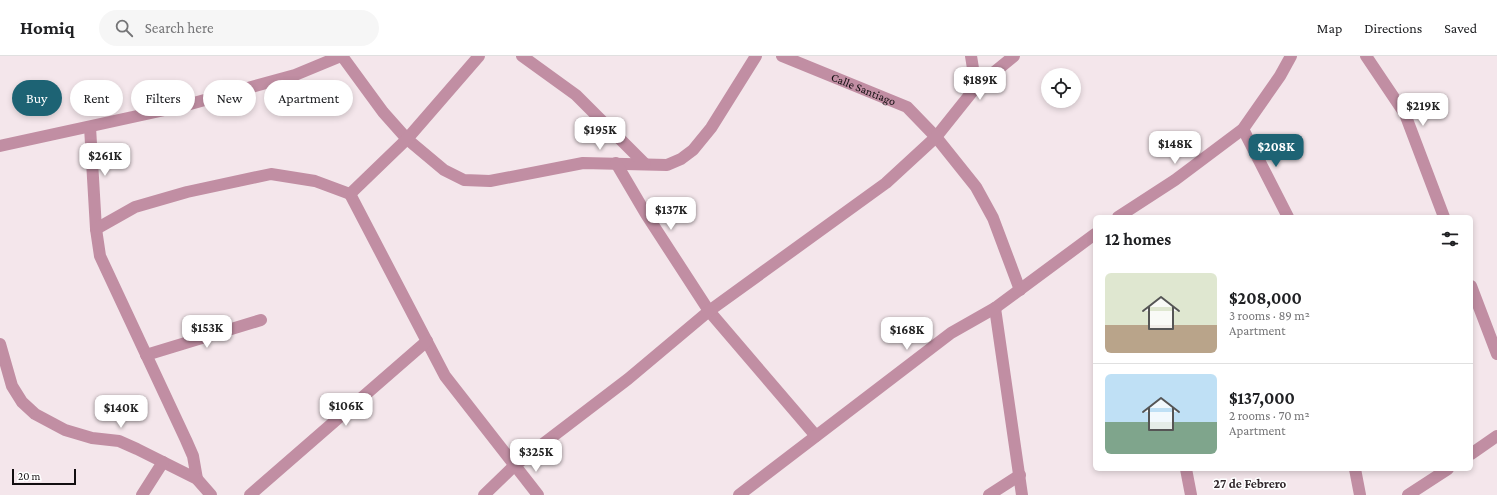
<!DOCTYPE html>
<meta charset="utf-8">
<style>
:root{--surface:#fff;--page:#f6f6f6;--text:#202124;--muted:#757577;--line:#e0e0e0;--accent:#1d6374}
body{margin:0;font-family:"Crimson Pro",serif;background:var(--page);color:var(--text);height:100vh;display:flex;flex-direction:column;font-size:15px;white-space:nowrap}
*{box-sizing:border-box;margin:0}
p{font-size:13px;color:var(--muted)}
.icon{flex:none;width:22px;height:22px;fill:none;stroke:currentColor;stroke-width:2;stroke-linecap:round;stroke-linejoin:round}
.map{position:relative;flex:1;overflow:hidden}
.sheet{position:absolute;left:1093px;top:159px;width:380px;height:256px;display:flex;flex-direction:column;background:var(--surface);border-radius:6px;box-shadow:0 2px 6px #0003}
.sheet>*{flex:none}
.top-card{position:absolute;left:12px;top:24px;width:380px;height:36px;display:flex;gap:8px}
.controls{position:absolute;left:1041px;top:12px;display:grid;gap:8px}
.controls a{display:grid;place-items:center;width:40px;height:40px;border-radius:50%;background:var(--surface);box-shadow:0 2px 6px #0003;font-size:20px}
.scale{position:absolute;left:12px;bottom:10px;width:64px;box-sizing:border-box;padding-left:4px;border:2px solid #120e10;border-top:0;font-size:11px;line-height:14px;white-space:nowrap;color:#120e10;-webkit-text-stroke:3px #fff;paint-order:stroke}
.price{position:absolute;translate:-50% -34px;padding:0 9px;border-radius:8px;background:#fff;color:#222;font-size:13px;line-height:26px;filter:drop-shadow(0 1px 2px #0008)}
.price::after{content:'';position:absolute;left:50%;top:24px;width:12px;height:9px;margin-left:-6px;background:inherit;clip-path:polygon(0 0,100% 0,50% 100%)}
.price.current{background:var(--accent);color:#fff}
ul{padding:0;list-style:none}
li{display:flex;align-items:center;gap:12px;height:100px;padding:0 12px}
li+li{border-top:1px solid var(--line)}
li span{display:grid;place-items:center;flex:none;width:112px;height:80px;border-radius:6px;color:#555}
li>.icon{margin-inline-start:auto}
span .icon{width:48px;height:48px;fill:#fffc;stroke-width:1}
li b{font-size:17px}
h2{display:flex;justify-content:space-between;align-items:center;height:48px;padding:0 12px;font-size:17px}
.tag{padding:0 14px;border-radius:18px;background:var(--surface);box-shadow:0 2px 6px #0003;font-size:14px;line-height:36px}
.tag.current{background:var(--accent);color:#fff}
header{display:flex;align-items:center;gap:24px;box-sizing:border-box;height:56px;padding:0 20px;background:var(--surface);border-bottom:1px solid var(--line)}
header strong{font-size:19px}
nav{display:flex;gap:22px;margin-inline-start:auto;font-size:14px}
.search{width:280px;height:36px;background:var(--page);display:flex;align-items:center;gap:10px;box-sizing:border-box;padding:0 14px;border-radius:22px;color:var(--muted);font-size:15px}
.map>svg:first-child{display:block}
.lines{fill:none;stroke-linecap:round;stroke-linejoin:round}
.street{stroke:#c18ea3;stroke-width:12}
.labels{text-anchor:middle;stroke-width:3;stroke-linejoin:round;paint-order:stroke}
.street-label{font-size:12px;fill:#120e10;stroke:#fff}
.neighbourhood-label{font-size:13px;font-weight:bold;fill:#32282c;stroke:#fff}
</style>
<header>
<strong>Homiq</strong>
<div class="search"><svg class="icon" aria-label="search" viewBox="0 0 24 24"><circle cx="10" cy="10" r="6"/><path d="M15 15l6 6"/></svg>Search here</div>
<nav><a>Map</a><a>Directions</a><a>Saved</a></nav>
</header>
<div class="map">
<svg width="1497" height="439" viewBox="0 0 1497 439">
<rect width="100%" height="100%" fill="#f4e6eb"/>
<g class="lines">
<g class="street">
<path d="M 342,0 L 383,56 L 407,83 L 444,114 L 464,124 L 490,125 L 583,107 L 667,109 L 681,103 L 693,94 L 711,72 L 756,0"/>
<path d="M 522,0 L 576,39 L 645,108"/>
<path id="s1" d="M 782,0 L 907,51 L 936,81 L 976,131 L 993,162 L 1020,234"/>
<path d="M 971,0 L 976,31"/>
<path d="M 1366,0 L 1405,58 L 1444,161"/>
<path d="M 90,71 L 96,173 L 100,200 L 186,384 L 193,400 L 197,423"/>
<path d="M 1243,73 L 1288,161"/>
<path d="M 0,90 L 183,50 L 295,19 L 341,0"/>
<path d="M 616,107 L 646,158 L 709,255 L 816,380"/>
<path d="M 350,138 L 445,320 L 538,439"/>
<path d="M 1118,161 L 1175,124 L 1243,73 L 1280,20 L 1291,0"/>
<path d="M 96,173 L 135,151 L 187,136 L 271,118 L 315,125 L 350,138 L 407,83 L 479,0"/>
<path d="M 1471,230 L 1497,298"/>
<path d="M 995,252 L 1022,439"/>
<path d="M 0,288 L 12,330 L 22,346 L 35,358 L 65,374 L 92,382 L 119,385 L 137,393 L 197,423 L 211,439"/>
<path d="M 146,299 L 261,264"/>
<path d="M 1471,398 L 1497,380"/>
<path d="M 1186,413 L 1191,439"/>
<path d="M 1355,413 L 1360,439"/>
<path d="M 142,439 L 163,406"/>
<path d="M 250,439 L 427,285"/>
<path d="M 484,439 L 514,410 L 628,323 L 709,255 L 886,127 L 936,81 L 976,31 L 1014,0"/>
<path d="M 739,439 L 951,277 L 995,252 L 1095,178"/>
<path d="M 989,439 L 1020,419"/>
<path d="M 1408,439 L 1448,413"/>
</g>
</g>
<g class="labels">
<g class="street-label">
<text dy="4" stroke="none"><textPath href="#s1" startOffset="88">Calle Santiago</textPath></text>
</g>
<g class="neighbourhood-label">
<text x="1250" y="432">27 de Febrero</text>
</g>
</g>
</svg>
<div class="controls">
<a><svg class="icon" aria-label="locate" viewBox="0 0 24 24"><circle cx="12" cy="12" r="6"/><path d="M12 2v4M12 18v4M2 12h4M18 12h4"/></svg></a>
</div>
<div class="scale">20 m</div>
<b class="price" style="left:980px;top:45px">$189K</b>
<b class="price" style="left:1423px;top:71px">$219K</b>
<b class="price" style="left:600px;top:95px">$195K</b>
<b class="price" style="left:1175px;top:109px">$148K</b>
<b class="price current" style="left:1276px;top:112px">$208K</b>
<b class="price" style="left:105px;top:121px">$261K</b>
<b class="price" style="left:671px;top:175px">$137K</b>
<b class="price" style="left:207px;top:293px">$153K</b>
<b class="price" style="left:907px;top:295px">$168K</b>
<b class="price" style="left:346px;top:371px">$106K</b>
<b class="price" style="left:121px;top:373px">$140K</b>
<b class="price" style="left:536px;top:417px">$325K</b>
<div class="top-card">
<a class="tag current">Buy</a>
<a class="tag">Rent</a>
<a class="tag">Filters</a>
<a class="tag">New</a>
<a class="tag">Apartment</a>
</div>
<section class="sheet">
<h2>12 homes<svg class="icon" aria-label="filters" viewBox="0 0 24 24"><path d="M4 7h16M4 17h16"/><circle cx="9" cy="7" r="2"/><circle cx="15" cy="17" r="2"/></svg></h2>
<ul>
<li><span style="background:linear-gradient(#dfe7d0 65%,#b9a48a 0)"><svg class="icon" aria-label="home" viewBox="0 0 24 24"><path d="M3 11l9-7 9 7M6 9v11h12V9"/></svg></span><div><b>$208,000</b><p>3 rooms · 89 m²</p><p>Apartment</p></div></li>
<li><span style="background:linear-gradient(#bfe0f5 60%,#7fa58c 0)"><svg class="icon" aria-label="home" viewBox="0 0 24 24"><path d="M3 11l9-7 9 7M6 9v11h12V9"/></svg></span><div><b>$137,000</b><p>2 rooms · 70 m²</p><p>Apartment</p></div></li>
</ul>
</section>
</div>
